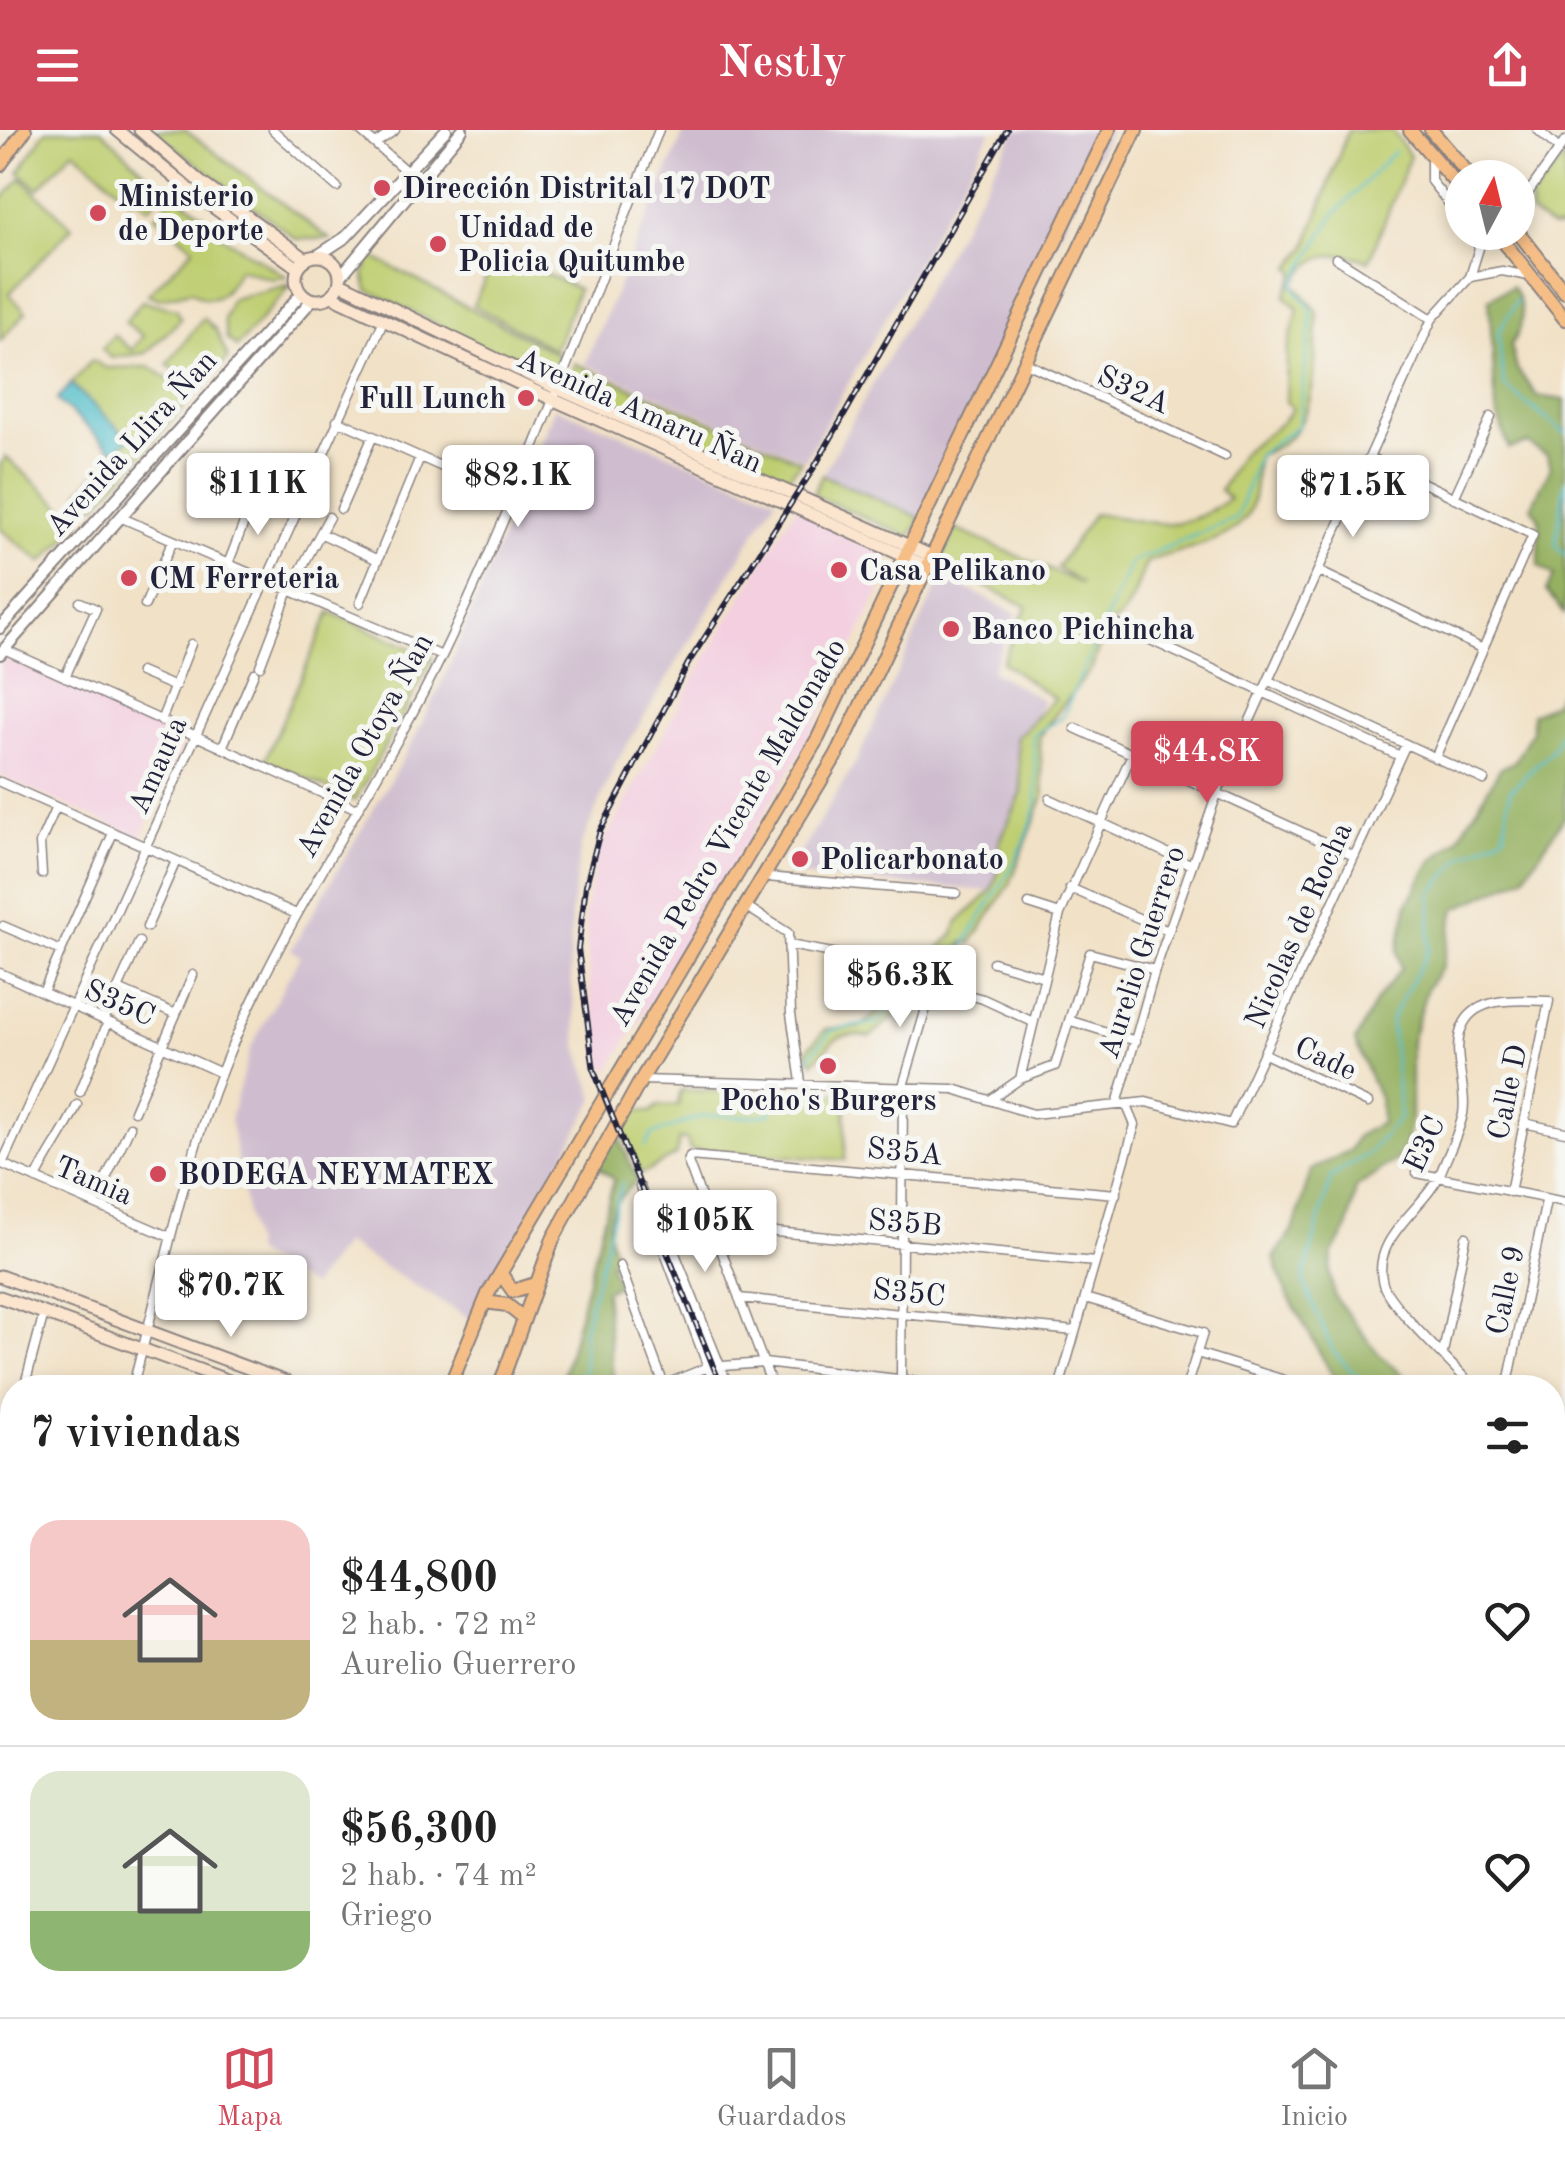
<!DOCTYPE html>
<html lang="es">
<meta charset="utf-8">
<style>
:root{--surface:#fff;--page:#f2f2f2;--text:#222;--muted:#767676;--line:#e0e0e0;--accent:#d1495b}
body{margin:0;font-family:"Old Standard TT",serif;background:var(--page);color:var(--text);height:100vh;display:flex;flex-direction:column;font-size:38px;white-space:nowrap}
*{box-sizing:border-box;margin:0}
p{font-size:32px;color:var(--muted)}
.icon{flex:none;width:55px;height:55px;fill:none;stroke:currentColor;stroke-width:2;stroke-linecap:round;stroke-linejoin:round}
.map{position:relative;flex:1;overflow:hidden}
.panel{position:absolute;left:0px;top:1245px;width:1565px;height:642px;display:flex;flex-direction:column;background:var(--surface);border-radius:40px 40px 0 0;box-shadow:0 5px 15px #0003}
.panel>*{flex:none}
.needle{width:65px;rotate:7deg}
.tools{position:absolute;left:1445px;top:30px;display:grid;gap:20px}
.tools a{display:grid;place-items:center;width:90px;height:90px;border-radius:50%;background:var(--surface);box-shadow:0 5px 15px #0003;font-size:50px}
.price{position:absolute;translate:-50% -85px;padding:0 22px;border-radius:10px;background:#fff;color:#222;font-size:32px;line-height:65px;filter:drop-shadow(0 2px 5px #0008)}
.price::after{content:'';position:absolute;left:50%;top:60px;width:30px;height:22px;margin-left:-15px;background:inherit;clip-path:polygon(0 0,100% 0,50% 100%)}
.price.active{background:var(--accent);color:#fff}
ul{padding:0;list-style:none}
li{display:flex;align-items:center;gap:30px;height:250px;padding:0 30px}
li+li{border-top:2px solid var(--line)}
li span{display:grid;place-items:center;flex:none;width:280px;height:200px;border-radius:30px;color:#555}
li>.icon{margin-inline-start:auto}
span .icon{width:120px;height:120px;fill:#fffc;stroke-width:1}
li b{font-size:42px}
h2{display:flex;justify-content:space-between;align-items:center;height:120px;padding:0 30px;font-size:42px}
header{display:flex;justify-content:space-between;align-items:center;height:130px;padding:0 30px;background:var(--accent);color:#fff;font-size:45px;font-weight:600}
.tab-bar{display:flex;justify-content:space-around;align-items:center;height:140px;border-top:2px solid var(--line);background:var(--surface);font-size:28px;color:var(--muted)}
.tab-bar a{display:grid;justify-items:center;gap:5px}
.tab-bar .active{color:var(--accent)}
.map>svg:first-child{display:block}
.built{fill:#f3cfe0}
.industrial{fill:#cfbdcf}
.green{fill:#bece70;stroke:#707856;stroke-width:2.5}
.forest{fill:#96b162;stroke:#5c6a4e;stroke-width:2.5}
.water{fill:#53bfcb;stroke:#3a7083;stroke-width:2.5}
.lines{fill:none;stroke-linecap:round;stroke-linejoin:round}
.stream{stroke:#53bfcb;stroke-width:2.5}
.minor-casing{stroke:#8a8280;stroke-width:11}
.tertiary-casing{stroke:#8a8280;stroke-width:14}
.secondary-casing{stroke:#8a8280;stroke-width:15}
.primary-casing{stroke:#8a8280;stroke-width:16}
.minor{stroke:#fff;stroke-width:8}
.tertiary{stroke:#fff;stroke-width:10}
.secondary{stroke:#fbe5cf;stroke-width:11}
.primary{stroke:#f6be87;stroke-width:12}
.rail-casing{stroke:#22223b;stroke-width:6}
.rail{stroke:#f6f6f2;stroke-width:2.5;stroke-dasharray:8;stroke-linecap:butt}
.poi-dot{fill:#d1495b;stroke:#f6f6f2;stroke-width:4}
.labels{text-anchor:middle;stroke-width:10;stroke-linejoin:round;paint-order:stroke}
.poi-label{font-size:30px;font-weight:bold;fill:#22223b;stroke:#f6f6f2;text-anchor:start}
.street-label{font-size:30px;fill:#22223b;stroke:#f6f6f2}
</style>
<header><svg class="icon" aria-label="menu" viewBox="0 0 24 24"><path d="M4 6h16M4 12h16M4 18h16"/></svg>Nestly<svg class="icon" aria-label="share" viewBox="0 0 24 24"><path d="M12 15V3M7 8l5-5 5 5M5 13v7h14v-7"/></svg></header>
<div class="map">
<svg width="1565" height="1887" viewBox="0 0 1565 1887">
<rect width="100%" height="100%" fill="#f6f6f2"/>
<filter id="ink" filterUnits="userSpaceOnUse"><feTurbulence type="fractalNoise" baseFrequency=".01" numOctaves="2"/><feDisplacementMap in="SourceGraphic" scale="20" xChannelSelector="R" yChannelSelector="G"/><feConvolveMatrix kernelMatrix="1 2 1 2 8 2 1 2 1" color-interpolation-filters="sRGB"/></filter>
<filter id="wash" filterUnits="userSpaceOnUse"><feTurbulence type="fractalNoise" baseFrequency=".0048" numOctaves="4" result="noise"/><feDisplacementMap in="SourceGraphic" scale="40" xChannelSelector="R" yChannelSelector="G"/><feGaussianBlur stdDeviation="2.25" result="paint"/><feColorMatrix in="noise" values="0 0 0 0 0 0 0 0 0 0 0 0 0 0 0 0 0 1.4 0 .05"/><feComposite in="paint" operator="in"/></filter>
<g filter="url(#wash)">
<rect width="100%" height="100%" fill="#f1e1c6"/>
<path class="built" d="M 796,377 L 879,418 L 891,438 L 809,609 L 609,941 L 601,932 L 590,860 L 585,783 L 597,724 L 702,534 Z
M 6,527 L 168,603 L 169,617 L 184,608 L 141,708 L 0,646 L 0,535 Z"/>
<path class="industrial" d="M 685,0 L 992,0 L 805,330 L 585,234 Z
M 1016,0 L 1110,0 L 921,388 L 822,345 Z
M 555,277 L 776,368 L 615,635 L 581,715 L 571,782 L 570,835 L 578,916 L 595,969 L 472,1190 L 344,1113 L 311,1157 L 254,1123 L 230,989 L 251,917 L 300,826 L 291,820 L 413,611 L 448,540 Z
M 942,446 L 1017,484 L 991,541 L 1043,570 L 1016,631 L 1022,662 L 999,713 L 1002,732 L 990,761 L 787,745 L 857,630 Z
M 0,1518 L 12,1521 L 12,1620 L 0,1665 Z"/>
<path class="green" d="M 46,0 L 101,0 L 164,60 L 149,78 L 136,67 L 132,71 L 74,20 L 38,59 L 19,42 Z
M 153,0 L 185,0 L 330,109 L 296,109 Z
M 1348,0 L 1392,0 L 1410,26 L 1369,131 C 1334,120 1314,122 1294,154 L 1318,182 C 1312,241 1323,304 1258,325 C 1255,341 1256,358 1252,373 C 1243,413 1181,418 1147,432 C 1135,455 1133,489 1106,495 L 1092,538 L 1039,606 L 1044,666 L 1010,754 L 971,813 L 963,812 L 957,831 L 943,828 L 926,847 L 917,851 L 898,883 L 870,907 C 837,900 834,910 814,932 L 806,921 L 826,899 L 860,897 L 877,883 L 879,873 L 898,860 L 918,820 L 932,825 L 954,804 L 957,793 L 991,761 L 1002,732 L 999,713 L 1022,662 L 1016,606 C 1030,599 1038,581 1055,569 L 1002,532 L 1027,476 L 938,434 L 956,399 L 1082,454 L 1057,438 L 1093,384 C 1156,390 1170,408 1229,369 L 1220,360 C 1227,350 1231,340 1237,331 C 1250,308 1281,302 1292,278 L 1286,272 L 1287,222 L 1298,179 L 1285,166 L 1296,142 L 1291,137 L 1306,118 Z
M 1565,27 L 1565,97 L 1552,98 L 1531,84 L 1530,70 Z
M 21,48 L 72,97 L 9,164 L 26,182 L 0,211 L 0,72 Z
M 176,64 L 216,95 L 212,100 L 287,147 L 272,149 L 239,139 C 227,159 217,181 191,161 L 159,169 L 148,164 L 194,118 L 155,86 Z
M 498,122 L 578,159 L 555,220 L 473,175 Z
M 371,126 L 559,225 L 556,237 L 530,240 L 368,160 L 364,145 Z
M 292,154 L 237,217 L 227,209 L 224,189 L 231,169 Z
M 142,171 L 177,179 L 181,189 L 146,223 L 111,228 L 102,219 L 114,205 L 132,220 L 143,206 L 125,192 Z
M 203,188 L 216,200 L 228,228 L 203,257 L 167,235 Z
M 92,230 L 106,238 L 150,237 L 194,266 L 96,376 L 79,362 L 129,308 L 71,254 Z
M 574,233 L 801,331 L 785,352 L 570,258 Z
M 6,327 L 82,394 L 42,432 L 0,399 L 0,335 Z
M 822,345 L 921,388 L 910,407 L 813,365 Z
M 330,482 L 433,528 L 355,671 L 265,630 Z
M 681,960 L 846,964 L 845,1030 L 690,1020 L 687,1010 L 679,1009 L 676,1025 L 641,1044 L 620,997 L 631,978 L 651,982 L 658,976 L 678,975 Z"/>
<path class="forest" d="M 1512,156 C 1525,176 1525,197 1511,215 L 1517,239 L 1537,266 L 1565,270 L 1565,484 L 1546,461 L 1554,446 L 1539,436 L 1539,388 L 1531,377 L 1551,337 L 1547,325 L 1527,313 L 1509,319 L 1496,281 L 1489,169 Z
M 1565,552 L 1565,686 L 1524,747 L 1455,779 L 1442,837 L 1427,858 L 1411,912 L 1411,987 L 1406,1014 L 1397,1029 L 1356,1058 L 1347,1100 L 1333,1122 L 1330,1143 L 1334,1166 L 1378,1223 L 1416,1257 L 1339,1257 L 1286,1162 L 1274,1128 L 1294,1098 L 1311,1040 L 1350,1020 L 1357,1006 L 1381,993 L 1380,971 L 1355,911 L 1376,871 L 1401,839 L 1397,822 L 1408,773 L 1431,732 L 1458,709 L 1500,639 L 1515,631 L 1532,601 L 1532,584 L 1554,573 Z
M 616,1002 L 638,1050 C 614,1069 600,1093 615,1122 L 610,1135 L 618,1155 L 605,1161 L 614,1257 L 560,1258 L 614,1049 L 597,1037 Z"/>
<path class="water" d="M 71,254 L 129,308 L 115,322 L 57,270 Z"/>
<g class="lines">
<path class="stream" d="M 1517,170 L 1498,203 L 1504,256 L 1565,303
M 1565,350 L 1556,415 L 1565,425
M 806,930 L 832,900 L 879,892 L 915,841 L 958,827 C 982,777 1026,731 1036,675 C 1039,654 1034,627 1033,605 L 1062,588 L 1131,432 L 1237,388 L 1258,325 L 1299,295 L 1312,181 L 1293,155 L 1333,86 L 1394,22
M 645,1016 L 652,1004 C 670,1000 690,988 705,986 C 727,984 747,989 769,984 L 784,963
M 578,1258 L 584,1236 L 583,1201 L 622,1053
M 1368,1258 L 1333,1221 L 1303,1151 L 1331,1047 L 1369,1023 L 1400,987 L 1391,889 L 1428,821 L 1432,762 L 1463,726 L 1504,705 L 1510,661 L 1553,619 L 1565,595
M 1184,1875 L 1187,1887
M 1287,1875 L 1331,1887
M 269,1887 L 272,1875"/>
</g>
</g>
<g filter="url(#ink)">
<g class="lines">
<defs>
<path id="minor" d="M 273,0 L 337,57
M 359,0 L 407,42
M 1538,0 L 1559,19
M 375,14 L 395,0
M 1431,26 L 1431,51 L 1462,90
M 1518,77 L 1565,11
M 1336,128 L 1432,189
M 1470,147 L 1502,141 L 1529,146
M 1024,232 L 1225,326
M 337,290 L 512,368
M 1371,328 L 1533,405 L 1435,628
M 1454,368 L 1491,287
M 341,379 L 373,306
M 122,388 L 442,526
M 322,404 L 378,430
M 228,434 L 254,367
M 1318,441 L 1483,519
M 303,466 L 307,454 L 300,441 L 329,387
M 360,473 L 420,327
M 145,475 L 173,410
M 1116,494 L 1400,626
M 4,519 L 357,679
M 260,536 L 289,460
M 140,542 L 175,557
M 65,547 L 96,479 L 80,472
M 1269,551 L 1484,650
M 161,591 L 191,514
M 1075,598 L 1352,725
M 222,618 L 254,543
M 0,652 L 294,783
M 1050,669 L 1192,735
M 42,744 L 40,713 L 56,677
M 766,747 L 956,763
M 1070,758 L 1168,801
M 1029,774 L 1060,784
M 747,777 L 788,803 L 791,884 L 801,952
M 3,796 L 61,821
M 147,797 L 176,731
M 789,815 L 881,832
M 993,832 L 1044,847
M 0,843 L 221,943
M 118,859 L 176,884
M 43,862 L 113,703
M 104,890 L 139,812
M 1071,891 L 1136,911
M 1265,924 L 1368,973
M 1020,949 L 1055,936 L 1090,823 L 1155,840
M 641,950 L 954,959 L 1033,984 L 1146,972 L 1231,994 L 1406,614
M 80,962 L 108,892
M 990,970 L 1020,949 L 1060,784 L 1132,624
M 1117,974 L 1155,840 L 1218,661 L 1432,189 L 1470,147 L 1479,118 L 1472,102
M 134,981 L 193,845
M 1524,993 L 1565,1002
M 0,1033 L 170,1107
M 2,1034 L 384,190
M 1417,1043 L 1565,1072
M 36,1049 C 48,1023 65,1002 77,975
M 640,1057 L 716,1258
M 654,1071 L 729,1258
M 94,1074 L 130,997
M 712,1096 L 1095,1132
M 620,1136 L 665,1258
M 739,1168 L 1075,1201
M 1085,1168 L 1203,1203 L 1186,1258
M 1197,1223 L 1310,1258
M 1443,1223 L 1466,1107
M 901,1249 L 903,956 L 933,855 L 983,869 L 1033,892
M 24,1258 L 44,1183
M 132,1258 C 162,1152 182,1040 223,938 C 281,791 374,665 443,524 C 525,354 589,175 659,0
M 656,1258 L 708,1237 L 764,1233 L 972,1258
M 773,1258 L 688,1032 L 690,1026 L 1116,1064
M 1059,1258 L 1135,995 L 1127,976
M 1474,1258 C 1455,1236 1390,1177 1383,1154 C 1370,1107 1425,1079 1441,1042 C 1448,1024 1459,1003 1463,984 C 1468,956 1449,920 1464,893 C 1479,865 1522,870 1549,871 L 1510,1062
M 1507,1258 L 1546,1071
M 0,1344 L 12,1299
M 1552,1429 L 1565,1382
M 0,1715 L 12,1672
M 0,1780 L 12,1784
M 1552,1784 L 1565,1784
M 0,1820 L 12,1824
M 1552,1856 L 1565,1856
M 195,1875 L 216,1881
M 444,1875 L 488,1887
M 592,1875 L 631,1887
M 718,1875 L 755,1887
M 842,1875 L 857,1880
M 1030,1875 L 1062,1887
M 1275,1875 L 1278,1887
M 521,1887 L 525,1875
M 702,1887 L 705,1875
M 932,1887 L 936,1875"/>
<path id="tertiary" d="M 317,126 L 346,107 L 446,0
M 341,146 L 462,0
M 0,498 L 302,163
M 0,524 L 312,170"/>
<path id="secondary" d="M 117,0 L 195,64 L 298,138
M 140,0 L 200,52 L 306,129
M296 148a22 22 0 1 1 44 0a22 22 0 1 1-44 0Z
M 340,153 L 556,258 L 934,427
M 332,166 L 552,269 L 929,437
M 0,1146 L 302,1258
M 0,1167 L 248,1258"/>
<path id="primary" d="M 1410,0 L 1462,61
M 1431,0 L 1472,48
M 0,35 L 25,0
M 1496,102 L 1565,189
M 1518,102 L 1565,162
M 501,1144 L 513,1161 L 532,1155
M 485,1172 L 507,1175 L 522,1187
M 449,1258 L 488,1164 L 818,608 L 1109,0
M 499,1258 L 553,1109 L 641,950 L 840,619 L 1136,0
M 291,1887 L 294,1875
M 317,1887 L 320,1875"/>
</defs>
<use href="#minor" class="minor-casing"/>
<use href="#tertiary" class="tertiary-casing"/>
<use href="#secondary" class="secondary-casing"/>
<use href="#primary" class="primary-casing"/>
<use href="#minor" class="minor"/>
<use href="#tertiary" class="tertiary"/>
<use href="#secondary" class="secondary"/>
<use href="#primary" class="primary"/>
<defs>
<path id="rail" d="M 722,1258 L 594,941 L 578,819 L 586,755 L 600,701 L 689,532 L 815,336 L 1007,0
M 711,1887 L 714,1875"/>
</defs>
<use href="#rail" class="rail-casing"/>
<use href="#rail" class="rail"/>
</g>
</g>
<g class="poi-dot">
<circle cx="382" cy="58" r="10"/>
<circle cx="98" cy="83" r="10"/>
<circle cx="438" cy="114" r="10"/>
<circle cx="526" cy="268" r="10"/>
<circle cx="839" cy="440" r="10"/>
<circle cx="129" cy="448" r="10"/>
<circle cx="951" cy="499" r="10"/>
<circle cx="800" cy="729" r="10"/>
<circle cx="828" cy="936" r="10"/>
<circle cx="158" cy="1044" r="10"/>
</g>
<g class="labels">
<g class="poi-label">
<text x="402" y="68">Dirección Distrital 17 DOT</text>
<text x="118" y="76">Ministerio<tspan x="118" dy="34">de Deporte</tspan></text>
<text x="458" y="107">Unidad de<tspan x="458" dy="34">Policia Quitumbe</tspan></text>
<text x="506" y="278" text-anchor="end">Full Lunch</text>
<text x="859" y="450">Casa Pelikano</text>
<text x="149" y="458">CM Ferreteria</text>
<text x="971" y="509">Banco Pichincha</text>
<text x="820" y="739">Policarbonato</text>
<text x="828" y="980" text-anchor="middle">Pocho's Burgers</text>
<text x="178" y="1054">BODEGA NEYMATEX</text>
</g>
<g class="street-label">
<text transform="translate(1134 259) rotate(25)" y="10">S32A</text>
<text transform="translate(640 280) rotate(24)" y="10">Avenida Amaru Ñan</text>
<text transform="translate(131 313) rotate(-48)" y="10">Avenida Llira Ñan</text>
<text transform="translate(364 615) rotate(-61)" y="10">Avenida Otoya Ñan</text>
<text transform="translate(157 635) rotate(-66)" y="10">Amauta</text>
<text transform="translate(727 702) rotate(-60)" y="10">Avenida Pedro Vicente Maldonado</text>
<text transform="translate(1298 795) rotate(-66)" y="10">Nicolas de Rocha</text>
<text transform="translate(1141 822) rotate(-72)" y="10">Aurelio Guerrero</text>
<text transform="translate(120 872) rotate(24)" y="10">S35C</text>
<text transform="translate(1326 928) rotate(25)" y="10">Cade</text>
<text transform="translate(1507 962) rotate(-78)" y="10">Calle D</text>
<text transform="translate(1424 1014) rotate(-65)" y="10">E3C</text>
<text transform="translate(905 1021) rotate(6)" y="10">S35A</text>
<text transform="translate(94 1050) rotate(23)" y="10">Tamia</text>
<text transform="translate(905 1092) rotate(5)" y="10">S35B</text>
<text transform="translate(1505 1160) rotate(-78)" y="10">Calle 9</text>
<text transform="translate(909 1162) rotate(6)" y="10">S35C</text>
</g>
</g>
</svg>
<div class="tools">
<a><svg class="needle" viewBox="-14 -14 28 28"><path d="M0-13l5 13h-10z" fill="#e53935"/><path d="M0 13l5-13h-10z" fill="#767676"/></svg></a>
</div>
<b class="price" style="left:518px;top:400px">$82.1K</b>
<b class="price" style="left:258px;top:408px">$111K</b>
<b class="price" style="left:1353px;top:410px">$71.5K</b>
<b class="price active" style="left:1207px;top:676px">$44.8K</b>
<b class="price" style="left:900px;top:900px">$56.3K</b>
<b class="price" style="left:705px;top:1145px">$105K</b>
<b class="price" style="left:231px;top:1210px">$70.7K</b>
<section class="panel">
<h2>7 viviendas<svg class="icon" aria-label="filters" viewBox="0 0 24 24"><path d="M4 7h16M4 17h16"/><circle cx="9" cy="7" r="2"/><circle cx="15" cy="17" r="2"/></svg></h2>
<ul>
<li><span style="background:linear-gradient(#f6c9c9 60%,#c2b280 0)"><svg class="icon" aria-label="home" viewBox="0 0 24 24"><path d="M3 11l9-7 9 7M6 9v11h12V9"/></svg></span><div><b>$44,800</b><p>2 hab. · 72 m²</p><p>Aurelio Guerrero</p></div><svg class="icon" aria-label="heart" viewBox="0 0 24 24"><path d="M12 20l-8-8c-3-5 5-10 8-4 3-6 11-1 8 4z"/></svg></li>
<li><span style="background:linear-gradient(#dfe7d0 70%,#8fb573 0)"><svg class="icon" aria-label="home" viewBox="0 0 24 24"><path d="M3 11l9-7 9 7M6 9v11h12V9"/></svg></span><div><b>$56,300</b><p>2 hab. · 74 m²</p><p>Griego</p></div><svg class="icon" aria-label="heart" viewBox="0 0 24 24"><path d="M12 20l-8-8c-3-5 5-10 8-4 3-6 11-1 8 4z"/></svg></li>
</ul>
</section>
</div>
<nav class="tab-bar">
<a class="active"><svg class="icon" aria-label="map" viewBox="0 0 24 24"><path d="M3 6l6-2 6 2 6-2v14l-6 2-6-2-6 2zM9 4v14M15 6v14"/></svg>Mapa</a>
<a><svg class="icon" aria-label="saved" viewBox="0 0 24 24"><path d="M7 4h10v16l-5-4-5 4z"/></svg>Guardados</a>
<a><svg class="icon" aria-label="home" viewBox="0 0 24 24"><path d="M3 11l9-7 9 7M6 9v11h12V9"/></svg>Inicio</a>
</nav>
